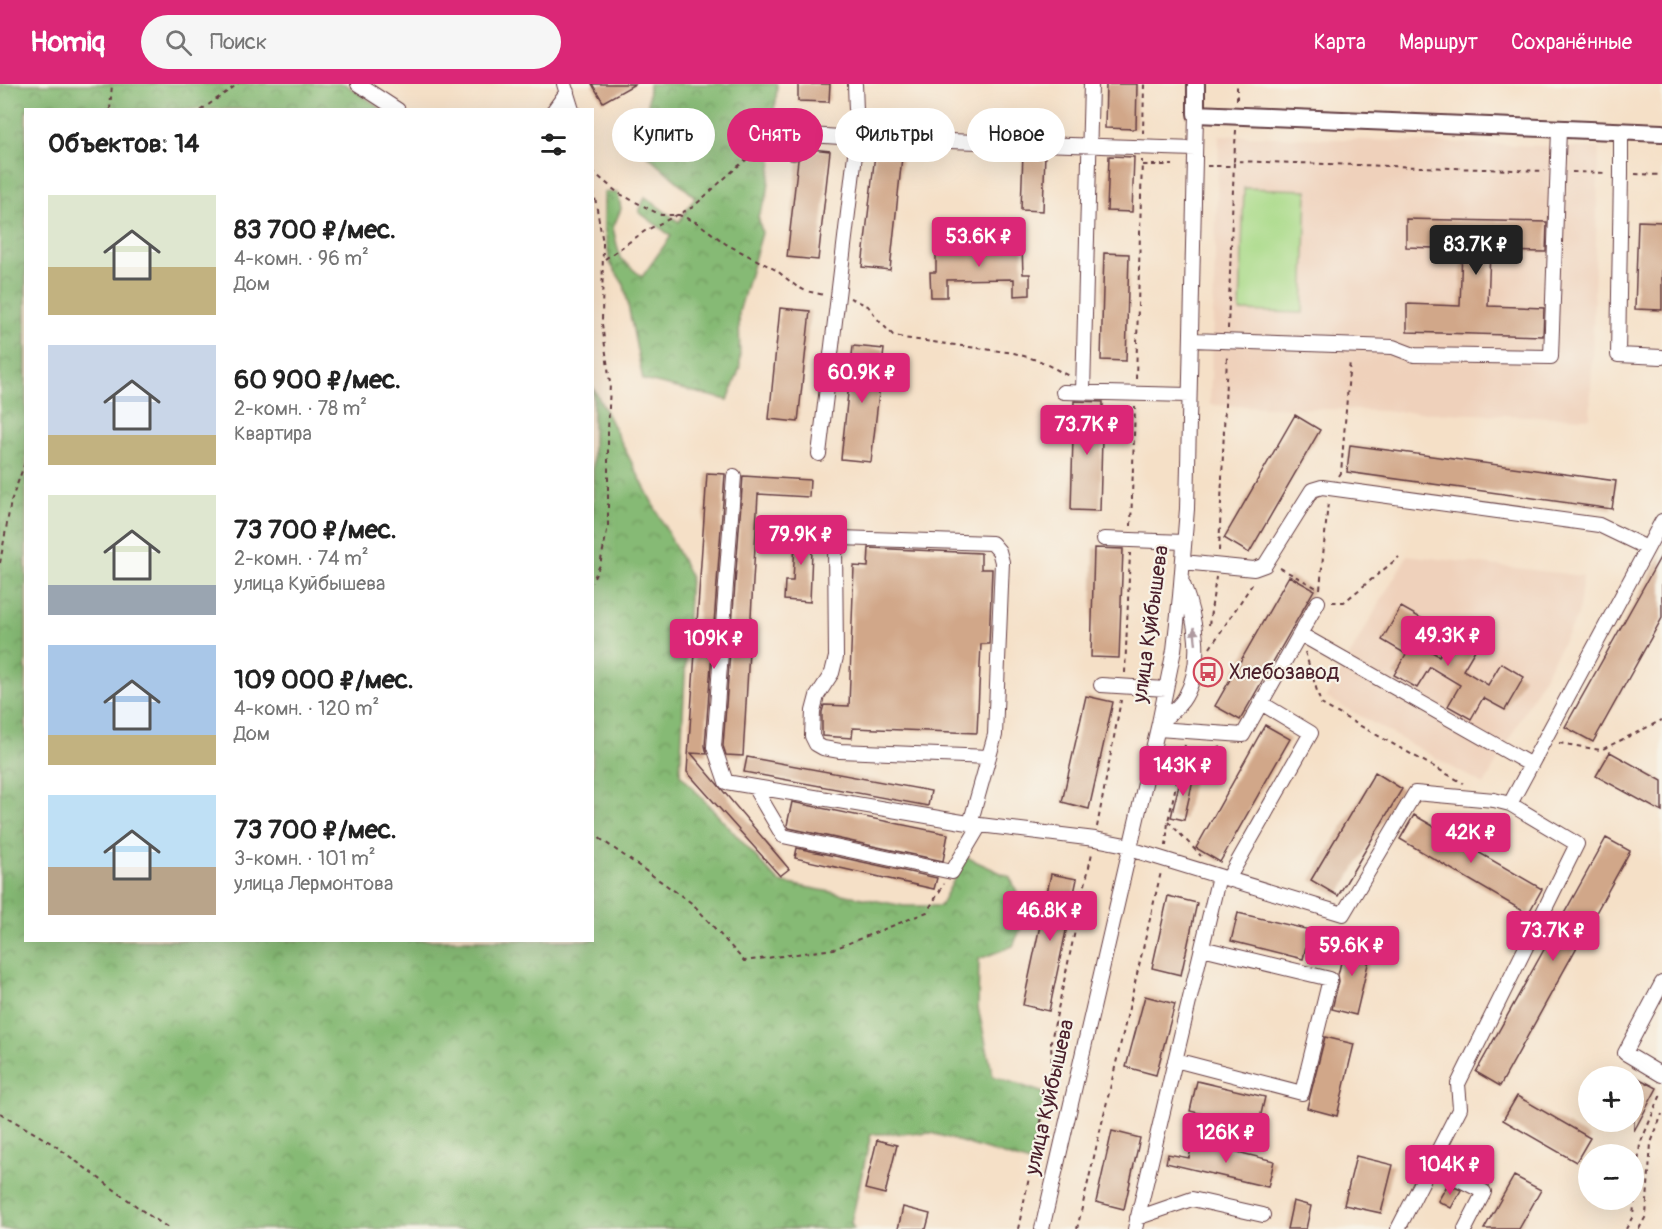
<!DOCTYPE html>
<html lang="ru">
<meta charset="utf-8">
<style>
body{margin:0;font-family:Pangolin,sans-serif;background:#f6f6f6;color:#222;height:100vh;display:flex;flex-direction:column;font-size:22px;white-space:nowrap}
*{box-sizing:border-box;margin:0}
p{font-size:20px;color:#767676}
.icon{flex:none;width:33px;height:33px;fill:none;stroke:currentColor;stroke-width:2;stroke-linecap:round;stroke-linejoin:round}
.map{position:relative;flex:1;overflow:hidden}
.details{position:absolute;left:24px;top:24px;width:570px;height:834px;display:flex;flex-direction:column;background:#fff;border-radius:0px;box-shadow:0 6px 24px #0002}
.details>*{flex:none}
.hud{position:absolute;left:612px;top:24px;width:570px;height:54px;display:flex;gap:12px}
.controls{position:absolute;left:1578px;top:982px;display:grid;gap:12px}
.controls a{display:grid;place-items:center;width:66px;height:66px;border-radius:50%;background:#fff;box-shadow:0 6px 24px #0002;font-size:30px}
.price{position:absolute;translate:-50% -51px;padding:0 14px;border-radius:6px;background:#db2777;color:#fff;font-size:20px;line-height:39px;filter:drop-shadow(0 2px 3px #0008)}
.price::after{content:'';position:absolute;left:50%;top:36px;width:18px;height:14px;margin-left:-9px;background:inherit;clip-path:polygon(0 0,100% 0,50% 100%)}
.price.selected{background:#222;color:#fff}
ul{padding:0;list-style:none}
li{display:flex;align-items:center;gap:18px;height:150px;padding:0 24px}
li span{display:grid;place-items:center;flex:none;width:168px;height:120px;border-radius:0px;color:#555}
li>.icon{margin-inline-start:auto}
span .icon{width:72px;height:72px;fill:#fffc;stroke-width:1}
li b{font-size:26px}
h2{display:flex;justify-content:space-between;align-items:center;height:72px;padding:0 24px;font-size:26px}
.tag{padding:0 21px;border-radius:27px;background:#fff;box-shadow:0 6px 24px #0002;font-size:21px;line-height:54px}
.tag.selected{background:#db2777;color:#fff}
header{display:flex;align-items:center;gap:36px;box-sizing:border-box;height:84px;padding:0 30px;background:#db2777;color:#fff}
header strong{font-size:28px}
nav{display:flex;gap:33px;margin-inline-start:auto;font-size:21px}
.search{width:420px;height:54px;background:#f6f6f6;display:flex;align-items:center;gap:15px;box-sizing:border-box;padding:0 21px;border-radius:33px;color:#767676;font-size:22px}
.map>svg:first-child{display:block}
</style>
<header>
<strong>Homiq</strong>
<div class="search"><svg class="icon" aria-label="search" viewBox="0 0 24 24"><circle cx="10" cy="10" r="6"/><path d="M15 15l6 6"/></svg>Поиск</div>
<nav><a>Карта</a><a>Маршрут</a><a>Сохранённые</a></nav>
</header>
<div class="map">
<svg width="1662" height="1145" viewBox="0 0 1662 1145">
<defs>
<pattern id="forest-crowns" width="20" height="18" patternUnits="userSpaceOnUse" patternTransform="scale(1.5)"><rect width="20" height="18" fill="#86ba74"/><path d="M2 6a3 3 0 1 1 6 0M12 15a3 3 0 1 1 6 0" fill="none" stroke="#70975f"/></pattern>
</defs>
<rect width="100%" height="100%" fill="#f7f3e8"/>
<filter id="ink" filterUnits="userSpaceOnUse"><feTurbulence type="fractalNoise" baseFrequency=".0167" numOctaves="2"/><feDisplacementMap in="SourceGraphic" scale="12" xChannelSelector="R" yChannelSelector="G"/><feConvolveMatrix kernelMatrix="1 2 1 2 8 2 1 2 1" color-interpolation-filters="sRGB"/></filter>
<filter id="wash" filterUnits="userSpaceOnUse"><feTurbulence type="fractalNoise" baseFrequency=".008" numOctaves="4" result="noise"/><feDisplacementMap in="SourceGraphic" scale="24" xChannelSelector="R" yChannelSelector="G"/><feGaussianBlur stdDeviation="1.35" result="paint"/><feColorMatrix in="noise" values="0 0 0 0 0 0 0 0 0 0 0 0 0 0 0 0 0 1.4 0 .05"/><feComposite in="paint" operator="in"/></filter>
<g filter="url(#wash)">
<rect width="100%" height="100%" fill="#f5e0c7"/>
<path fill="#efd1bb" d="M1219,51L1599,64L1590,334L1210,321Z
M1407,471L1583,492L1578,531L1484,701L1326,613Z"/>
<path fill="#a9da88" stroke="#7a7c5a" stroke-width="1.5" d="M1244,104L1307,106L1303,229L1240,227Z"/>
<path fill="url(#forest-crowns)" stroke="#686c50" stroke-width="1.5" d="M0,0H345L382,25L26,26V856H592L593,303L690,492L680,690L779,798L904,822H940L966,773L1010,793L1027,830L1013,862L979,875L978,924L993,992L1047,1010L1030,1079L932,1049L871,1050L851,1139L854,1145H0Z
M649,0H777L776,18L770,38L775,56L767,112L758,132L762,149L739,228L740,283L728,316L643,296L624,201L610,179L604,142V108L618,109L621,125L613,144L620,174L642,193L671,152L639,128L645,113L679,138L695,113L646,70Z"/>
<g id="blocks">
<path fill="#d1a789" d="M592,0H635L603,18Z
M798,0H830L829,18L798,17Z
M1106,0H1137L1136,45L1105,44Z
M802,64L830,67L818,176L787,173L798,76L801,73Z
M1023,68L1045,69L1043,127L1021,126Z
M875,70L902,73L890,186L862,183Z
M1109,72L1134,73L1132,128L1107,127Z
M1406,135L1547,138L1546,168L1490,167L1488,222L1544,224L1543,252L1407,248V220L1460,222L1462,165L1406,163Z
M1638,137L1662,138V226L1635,225Z
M1022,163L1023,190H1030V211L1014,212V195L947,196V213H931L930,188H936V165Z
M1104,169L1129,170L1126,277L1101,276Z
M780,224L810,227L798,338L769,335Z
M853,262L884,265L871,378L841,375Z
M1074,317L1103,318L1100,427L1071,426Z
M1295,331L1320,346L1249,469L1224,454Z
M1350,361L1616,397L1612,425L1347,388Z
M707,389L725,390L705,662L707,670L691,669L789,785L780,792L687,688Z
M743,392L810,396L809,413L758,410L743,672L726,671L723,662Z
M796,439L813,440L810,518L784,516L785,497H793Z
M869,464L981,469V485H992L989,560H981L977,649L853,644L852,654L822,652V628L824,621L849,622L854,482L868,483Z
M1094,464L1123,465L1119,574L1091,573Z
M1662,470V534L1593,658L1565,643Z
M1289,492L1314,506L1240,636L1215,622Z
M1401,523L1426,537L1414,558L1439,572L1451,552L1475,566L1463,586L1488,601L1501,579L1524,593L1505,626L1483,614L1471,635L1448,622L1460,601L1430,583L1417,604L1394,591L1406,570L1382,556Z
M1086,612L1113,618L1089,725L1062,718Z
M1265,641L1290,655L1220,778L1196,764Z
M1610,668L1662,697V728L1596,692Z
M747,673L931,707L928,722L744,688Z
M1375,688L1402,705L1338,812L1311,796Z
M1182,689L1194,692L1184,736L1171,733Z
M792,718L948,750L943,777L789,744L787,741Z
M1414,731L1542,805L1528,830L1400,755Z
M1606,754L1630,767L1500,1002L1476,988Z
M797,764L937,794L934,805L795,774Z
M1051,790L1077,795L1049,927L1023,921Z
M1168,812L1197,819L1181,891L1152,884Z
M1238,829L1310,846L1303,875L1231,857Z
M1346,857L1372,863L1356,931L1332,925L1339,897L1338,891Z
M1145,912L1175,920L1156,991L1126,983Z
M1325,953L1354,960L1337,1032L1307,1024Z
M1634,992L1657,1004L1634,1047Z
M1197,997L1265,1013L1258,1043L1190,1027Z
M1517,1012L1590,1054L1576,1078L1503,1036Z
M1112,1047L1140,1054L1124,1125L1096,1118Z
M877,1056L897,1061L885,1110L865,1105Z
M1193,1057L1274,1077L1268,1103L1166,1079L1168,1070L1189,1074Z
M1356,1072L1393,1081L1381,1129L1344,1121Z
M1514,1092L1541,1106L1519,1145H1484Z
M1448,1100L1461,1106L1451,1124L1438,1117Z
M1293,1117L1311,1122L1306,1145H1287Z
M903,1123L930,1130L926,1145H898Z"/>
</g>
</g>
<g filter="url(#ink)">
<use href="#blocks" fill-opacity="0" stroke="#643c42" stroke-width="1.5"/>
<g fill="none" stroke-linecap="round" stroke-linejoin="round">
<g stroke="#643c42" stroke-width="16">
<path id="minor" d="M358,0L398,26
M564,0L572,26
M554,26L567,8
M1621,47V89L1618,271L1662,273
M793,69V50L857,54L1195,65
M1191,256L1393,263L1414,271L1551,273L1559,45
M1063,308L1189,311
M1083,308L1091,0
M819,370L857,54L855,0
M734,392L714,663L726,698L980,741L1095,755L1131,762
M1104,455L1184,458
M1183,478L1254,485L1265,481L1312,406L1322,403L1599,441L1647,464
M1300,550L1531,681
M1101,601L1166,605
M1159,639C1168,631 1179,624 1185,613C1204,579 1196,534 1183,500
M1158,645L1243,651L1318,518
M754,703L783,752L952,788L980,741
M1510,720L1662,437
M970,740L995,651L1002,478L999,467L992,459L840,454L835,460L836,573L832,589L817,612L813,627L812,652L816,660L823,664L840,667L989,673
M1130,765L1343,830L1415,709L1494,716L1510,720L1577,760L1458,1000L1460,1024L1398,1145
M1228,795L1311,649L1261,619
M1662,899L1625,969L1662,991
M1175,976L1302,1009L1330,895L1202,864
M1431,1081L1484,1108L1465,1145
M1137,1134L1192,1115L1263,1131
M1042,1145L1159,639L1174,566L1180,512L1187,425L1196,30
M1135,1145L1219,792"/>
</g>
<g stroke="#643c42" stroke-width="20">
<path id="major" d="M1196,0V30L1662,49"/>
</g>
<path stroke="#643c42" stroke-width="2" stroke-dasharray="4.5 4.5" stroke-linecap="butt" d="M1237,16V0
M110,26L112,0
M201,26L238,0
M1236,46L1234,77L1545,87
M1143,50L1144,0
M1143,81H1173
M1207,82H1234
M592,87L618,109L661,131H679L698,139L726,160L776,186L796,202L806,207L824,211
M1572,88L1608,89
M1635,90L1662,91
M592,97L603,159L602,240L610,299L608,347V442L600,481L592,498
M605,175L645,147L693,123L737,83L758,67L780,56
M850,214L868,222L880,238L893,251L903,254L1014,269L1040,277L1069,292
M1228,245L1234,77
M1136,295L1142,76
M1339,392L1341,389L1350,276
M1131,442L1135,322
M1219,467L1227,272
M0,479L11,417L26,376
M1280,484L1317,504
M1320,505L1328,418
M1332,518H1344L1399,473
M1209,541L1216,493
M1210,564L1253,499
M1305,568L1321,620L1463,699
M1125,589L1130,469
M1559,659L1601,666L1662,636
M1179,687L1221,663
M1168,737L1201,772
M1097,743L1121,616
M592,749L693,820L744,877L834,865L927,828L944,800
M1166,762L1168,737L1185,661
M0,1029L53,1060L147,1130L170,1145
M1018,1145L1052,987L1051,957L1092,769
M1077,1145L1161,788
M1626,1145L1633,1132L1640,1060L1662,1008
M1639,1145L1646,1132L1651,1059L1662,1030"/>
<use href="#minor" stroke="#fff" stroke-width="14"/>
<use href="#major" stroke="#fff" stroke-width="16"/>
</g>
<defs><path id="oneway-solid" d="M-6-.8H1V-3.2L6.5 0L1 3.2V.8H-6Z" transform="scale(1.5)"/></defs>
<use fill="#ae9aa0" href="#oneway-solid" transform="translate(1195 552) rotate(-96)"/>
</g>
<defs>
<g id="bus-ring" transform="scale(1.5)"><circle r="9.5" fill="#f7f3e8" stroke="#d1495b" stroke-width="1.5"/><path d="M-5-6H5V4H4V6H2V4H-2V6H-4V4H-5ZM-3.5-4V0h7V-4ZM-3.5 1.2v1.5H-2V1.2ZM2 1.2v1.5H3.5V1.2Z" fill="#d1495b"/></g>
</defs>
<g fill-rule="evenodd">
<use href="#bus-ring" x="1208" y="588"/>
</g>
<g text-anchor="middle" stroke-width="4.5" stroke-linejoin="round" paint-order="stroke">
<g font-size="21" fill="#4a1f2b" stroke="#f7f3e8">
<text transform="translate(1150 540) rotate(-82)" y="7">улица Куйбышева</text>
<text transform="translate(1049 1013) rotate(-77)" y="7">улица Куйбышева</text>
</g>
<g font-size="21" fill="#4a1f2b" stroke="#f7f3e8" text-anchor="start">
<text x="1229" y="595">Хлебозавод</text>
</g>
</g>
</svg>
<div class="controls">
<a>+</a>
<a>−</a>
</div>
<b class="price" style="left:979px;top:184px">53.6K ₽</b>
<b class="price selected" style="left:1476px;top:192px">83.7K ₽</b>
<b class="price" style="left:862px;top:320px">60.9K ₽</b>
<b class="price" style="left:1087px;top:372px">73.7K ₽</b>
<b class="price" style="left:801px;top:482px">79.9K ₽</b>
<b class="price" style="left:1448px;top:583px">49.3K ₽</b>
<b class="price" style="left:714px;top:586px">109K ₽</b>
<b class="price" style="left:1183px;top:713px">143K ₽</b>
<b class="price" style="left:1471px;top:780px">42K ₽</b>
<b class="price" style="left:1050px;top:858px">46.8K ₽</b>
<b class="price" style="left:1553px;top:878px">73.7K ₽</b>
<b class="price" style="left:1352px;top:893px">59.6K ₽</b>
<b class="price" style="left:1226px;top:1080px">126K ₽</b>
<b class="price" style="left:1450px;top:1112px">104K ₽</b>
<div class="hud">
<a class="tag">Купить</a>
<a class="tag selected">Снять</a>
<a class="tag">Фильтры</a>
<a class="tag">Новое</a>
</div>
<section class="details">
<h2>Объектов: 14<svg class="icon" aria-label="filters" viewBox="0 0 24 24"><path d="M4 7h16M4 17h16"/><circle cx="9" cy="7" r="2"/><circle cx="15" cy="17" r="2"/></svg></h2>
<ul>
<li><span style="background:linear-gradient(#dfe7d0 60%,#c2b280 0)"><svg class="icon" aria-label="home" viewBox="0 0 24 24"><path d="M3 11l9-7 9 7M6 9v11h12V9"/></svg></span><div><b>83 700 ₽/мес.</b><p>4-комн. · 96 m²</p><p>Дом</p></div></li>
<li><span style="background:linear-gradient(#c9d6e8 75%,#c2b280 0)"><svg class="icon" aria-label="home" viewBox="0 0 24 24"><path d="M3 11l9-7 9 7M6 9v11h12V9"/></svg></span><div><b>60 900 ₽/мес.</b><p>2-комн. · 78 m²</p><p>Квартира</p></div></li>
<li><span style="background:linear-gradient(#dfe7d0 75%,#9aa5b1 0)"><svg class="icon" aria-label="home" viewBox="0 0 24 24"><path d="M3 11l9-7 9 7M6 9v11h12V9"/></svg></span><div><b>73 700 ₽/мес.</b><p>2-комн. · 74 m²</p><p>улица Куйбышева</p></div></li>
<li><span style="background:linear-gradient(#a9c7e8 75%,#c2b280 0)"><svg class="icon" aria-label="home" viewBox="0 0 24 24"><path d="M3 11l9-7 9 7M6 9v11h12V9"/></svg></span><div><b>109 000 ₽/мес.</b><p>4-комн. · 120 m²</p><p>Дом</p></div></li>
<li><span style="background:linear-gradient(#bfe0f5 60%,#b9a48a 0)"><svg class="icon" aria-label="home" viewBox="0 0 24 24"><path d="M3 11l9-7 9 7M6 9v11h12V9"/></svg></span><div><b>73 700 ₽/мес.</b><p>3-комн. · 101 m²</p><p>улица Лермонтова</p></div></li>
</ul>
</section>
</div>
